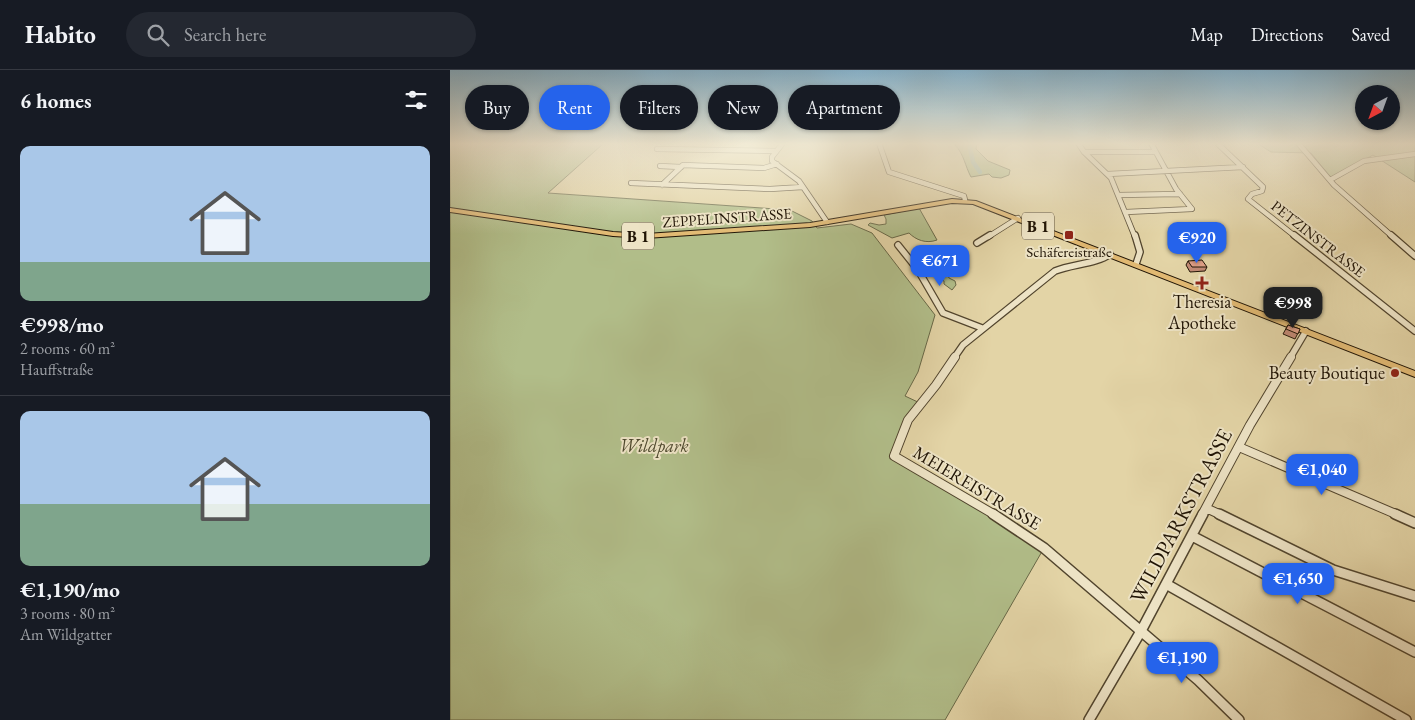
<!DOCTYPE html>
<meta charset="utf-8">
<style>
body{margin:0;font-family:"EB Garamond",serif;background:#242831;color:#f1f3f6;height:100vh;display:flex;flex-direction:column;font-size:19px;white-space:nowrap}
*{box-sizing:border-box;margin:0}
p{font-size:16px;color:#9ea1a6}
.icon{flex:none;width:28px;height:28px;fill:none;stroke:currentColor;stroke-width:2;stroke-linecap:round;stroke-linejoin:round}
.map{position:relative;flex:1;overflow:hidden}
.drawer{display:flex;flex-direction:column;background:#171b24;width:450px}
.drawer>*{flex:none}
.guide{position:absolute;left:15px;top:15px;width:475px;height:45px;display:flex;gap:10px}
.needle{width:32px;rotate:221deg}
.tools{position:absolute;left:905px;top:15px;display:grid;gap:10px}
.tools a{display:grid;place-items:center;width:45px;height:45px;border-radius:50%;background:#171b24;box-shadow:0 1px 4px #0004;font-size:25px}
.price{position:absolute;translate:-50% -42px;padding:0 11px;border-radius:10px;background:#2563eb;color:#fff;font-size:16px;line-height:32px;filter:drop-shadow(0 1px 2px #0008)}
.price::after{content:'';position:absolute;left:50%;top:30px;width:15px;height:11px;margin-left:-8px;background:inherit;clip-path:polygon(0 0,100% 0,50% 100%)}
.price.selected{background:#222;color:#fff}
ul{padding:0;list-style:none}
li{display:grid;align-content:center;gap:10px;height:265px;padding:0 20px}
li+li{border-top:1px solid #363941}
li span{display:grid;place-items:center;height:155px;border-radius:10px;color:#555}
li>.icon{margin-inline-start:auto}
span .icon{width:90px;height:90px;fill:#fffc;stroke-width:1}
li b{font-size:21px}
h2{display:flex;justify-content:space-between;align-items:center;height:60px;padding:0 20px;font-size:21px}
.pill{padding:0 18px;border-radius:22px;background:#171b24;box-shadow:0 1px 4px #0004;font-size:18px;line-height:45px}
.pill.selected{background:#2563eb;color:#fff}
header{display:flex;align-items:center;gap:30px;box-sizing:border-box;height:70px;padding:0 25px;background:#171b24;border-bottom:1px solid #363941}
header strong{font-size:24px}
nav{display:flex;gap:28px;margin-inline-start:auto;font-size:18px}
.search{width:350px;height:45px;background:#242831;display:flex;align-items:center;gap:12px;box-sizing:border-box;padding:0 18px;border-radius:28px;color:#9ea1a6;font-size:19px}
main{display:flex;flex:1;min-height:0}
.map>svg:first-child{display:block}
</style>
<header>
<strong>Habito</strong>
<div class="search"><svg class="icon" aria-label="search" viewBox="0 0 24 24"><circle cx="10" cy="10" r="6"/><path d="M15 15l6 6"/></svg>Search here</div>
<nav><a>Map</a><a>Directions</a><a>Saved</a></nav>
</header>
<main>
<section class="drawer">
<h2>6 homes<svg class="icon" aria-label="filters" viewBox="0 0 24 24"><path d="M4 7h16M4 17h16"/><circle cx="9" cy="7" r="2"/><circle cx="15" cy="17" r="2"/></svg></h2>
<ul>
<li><span style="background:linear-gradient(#a9c7e8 75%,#7fa58c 0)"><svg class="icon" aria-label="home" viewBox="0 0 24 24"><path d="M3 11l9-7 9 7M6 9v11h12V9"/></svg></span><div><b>€998/mo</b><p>2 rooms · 60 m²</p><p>Hauffstraße</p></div></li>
<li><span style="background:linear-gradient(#a9c7e8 60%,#7fa58c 0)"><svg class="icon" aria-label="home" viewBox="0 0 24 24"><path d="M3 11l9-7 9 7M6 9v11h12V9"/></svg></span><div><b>€1,190/mo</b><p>3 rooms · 80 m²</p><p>Am Wildgatter</p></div></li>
</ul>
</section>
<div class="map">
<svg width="965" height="650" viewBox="0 0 965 650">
<rect width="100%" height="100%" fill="#e3d4a6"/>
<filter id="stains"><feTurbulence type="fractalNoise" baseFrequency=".004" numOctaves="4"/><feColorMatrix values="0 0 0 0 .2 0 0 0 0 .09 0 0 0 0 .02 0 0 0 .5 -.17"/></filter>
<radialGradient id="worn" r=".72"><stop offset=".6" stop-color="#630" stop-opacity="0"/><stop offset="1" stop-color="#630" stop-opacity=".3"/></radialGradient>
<path fill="#b1bd89" stroke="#686847" d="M0,73H154L98,123L340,140L362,151L367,158L401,154L422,163L485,245L468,302L455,326L472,334L458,350L444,386L594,478L495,650H0Z
M506,73H527L526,79L538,91L560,100L559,105L551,108L542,107L539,104L521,107C515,96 514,84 505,75Z
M807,73H965V112L923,85L881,108L861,83L821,82Z
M469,138L487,170C476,174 466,170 459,163L442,168L418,155L420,153L429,155L436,154V149L434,145Z
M487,176H488L487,182H490L485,189L495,198L499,208L505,211L506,215L502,220L494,214V211L488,208V203L477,202L484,196L479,188L483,185L477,184L483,182L476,184L475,182Z"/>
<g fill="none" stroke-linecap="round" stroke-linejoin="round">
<path stroke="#96b7ad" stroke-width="4.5" d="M519,73L523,92L530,102"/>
<g stroke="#51442d" stroke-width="6">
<path id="minor-far3" d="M333,73L322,87V91L349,111L377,152
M429,73L439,102L514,126L515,130
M628,73L634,82L661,108L685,167
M767,73L813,117L812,121L802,124L798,129L846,167
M848,73L884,115L943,167
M207,79L326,81
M634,82H705
M210,96L231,97
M658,104L793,97
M880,110L914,91L965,84
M181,113L320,119L353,117
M212,115L233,95L314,98L327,94
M668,125L730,124
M676,142L742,139L726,119L701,73
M538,167L568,148"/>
</g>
<g stroke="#51442d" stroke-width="8">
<path id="minor-far2" d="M685,165L690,182L686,194
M844,165L965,261
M941,165L965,186
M527,173L540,165
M448,175L468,200L493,243L532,258
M504,288L513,275L605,201C622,194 647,194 660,184
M840,288L856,261"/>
</g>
<g stroke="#51442d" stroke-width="10">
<path id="minor-far1" d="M505,287L486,315L458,350L444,386L545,445
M789,377L948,445
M756,438L771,445
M752,445L800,355L841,287"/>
</g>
<g stroke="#51442d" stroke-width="12">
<path id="minor" d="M543,444L594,478L748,610L789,650
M769,444L883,500L965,526
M945,444L965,453
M742,466L965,582
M716,514L956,650
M639,650L691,561L753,444"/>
</g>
<g stroke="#201405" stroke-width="2">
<path id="major" d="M502,129L526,131L965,301V307L523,134L502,133L360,157L196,168L163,166L0,142V138L163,162L196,164L360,153Z"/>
</g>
<use href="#minor-far3" stroke="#ede3c5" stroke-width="4.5"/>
<use href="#minor-far2" stroke="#ede3c5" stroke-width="5.5"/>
<use href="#minor-far1" stroke="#ede3c5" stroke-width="8"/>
<use href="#minor" stroke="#ede3c5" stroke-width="9"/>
<use href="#major" fill="#e2ba73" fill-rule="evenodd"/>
</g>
<path fill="#c28a76" stroke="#201405" d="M738,191L757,197L755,201L740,202L736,195Z
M838,255L850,259L845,269L833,264Z"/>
<path fill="#e2a189" stroke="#201405" d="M752,190L757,197H742L738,191Z
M838,255L850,259L848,264L836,259Z"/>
<linearGradient id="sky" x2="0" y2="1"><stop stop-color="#87b5d0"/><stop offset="0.45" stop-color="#f2ecd7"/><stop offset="1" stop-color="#f2ecd7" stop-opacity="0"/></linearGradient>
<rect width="965" height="164" fill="url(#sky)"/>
<g fill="#8f2418" stroke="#ede3c5" stroke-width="2">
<rect x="614" y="160" width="10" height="10" rx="2.5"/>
<path d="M749.5 205.5h5v5h5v5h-5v5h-5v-5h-5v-5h5z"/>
<circle cx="945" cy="303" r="5"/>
</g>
<g text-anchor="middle" stroke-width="4" stroke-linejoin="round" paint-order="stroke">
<g font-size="15" fill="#201405" stroke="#ede3c5">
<text transform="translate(277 148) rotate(-4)" y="5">ZEPPELINSTRASSE</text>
<text transform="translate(868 169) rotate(38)" y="5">PETZINSTRASSE</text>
</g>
<g font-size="15" fill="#201405" stroke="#ede3c5">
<text x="619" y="187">Schäfereistraße</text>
</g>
<g fill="#ede3c5" stroke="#5e523f" stroke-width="1">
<rect x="572" y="142.5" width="32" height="27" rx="4"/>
<rect x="172" y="152.5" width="32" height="27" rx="4"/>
</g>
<g font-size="16" font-weight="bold" fill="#201405">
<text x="588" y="162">B 1</text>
<text x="188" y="172">B 1</text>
</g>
<g font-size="18" fill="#201405" stroke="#ede3c5">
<text x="752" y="238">Theresia<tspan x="752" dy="21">Apotheke</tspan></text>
<text x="935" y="309" text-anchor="end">Beauty Boutique</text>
</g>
<g font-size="18" font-style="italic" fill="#4c472d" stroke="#ede3c5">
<text x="204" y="382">Wildpark</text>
</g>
<g font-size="18" fill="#201405" stroke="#ede3c5">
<text transform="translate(527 418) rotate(31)" y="6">MEIEREISTRASSE</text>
</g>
<g font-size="21" fill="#201405" stroke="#ede3c5">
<text transform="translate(731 446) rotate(-62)" y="7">WILDPARKSTRASSE</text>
</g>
</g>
<rect width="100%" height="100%" filter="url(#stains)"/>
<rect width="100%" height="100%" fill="url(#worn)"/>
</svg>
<div class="tools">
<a><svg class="needle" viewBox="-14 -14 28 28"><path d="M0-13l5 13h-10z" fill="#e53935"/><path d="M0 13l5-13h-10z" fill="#9ea1a6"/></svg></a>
</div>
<b class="price" style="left:747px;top:194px">€920</b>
<b class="price" style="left:490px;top:217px">€671</b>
<b class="price selected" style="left:843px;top:259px">€998</b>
<b class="price" style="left:872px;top:426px">€1,040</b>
<b class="price" style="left:848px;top:535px">€1,650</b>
<b class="price" style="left:732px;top:614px">€1,190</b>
<div class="guide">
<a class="pill">Buy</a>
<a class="pill selected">Rent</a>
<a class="pill">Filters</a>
<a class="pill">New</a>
<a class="pill">Apartment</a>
</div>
</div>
</main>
